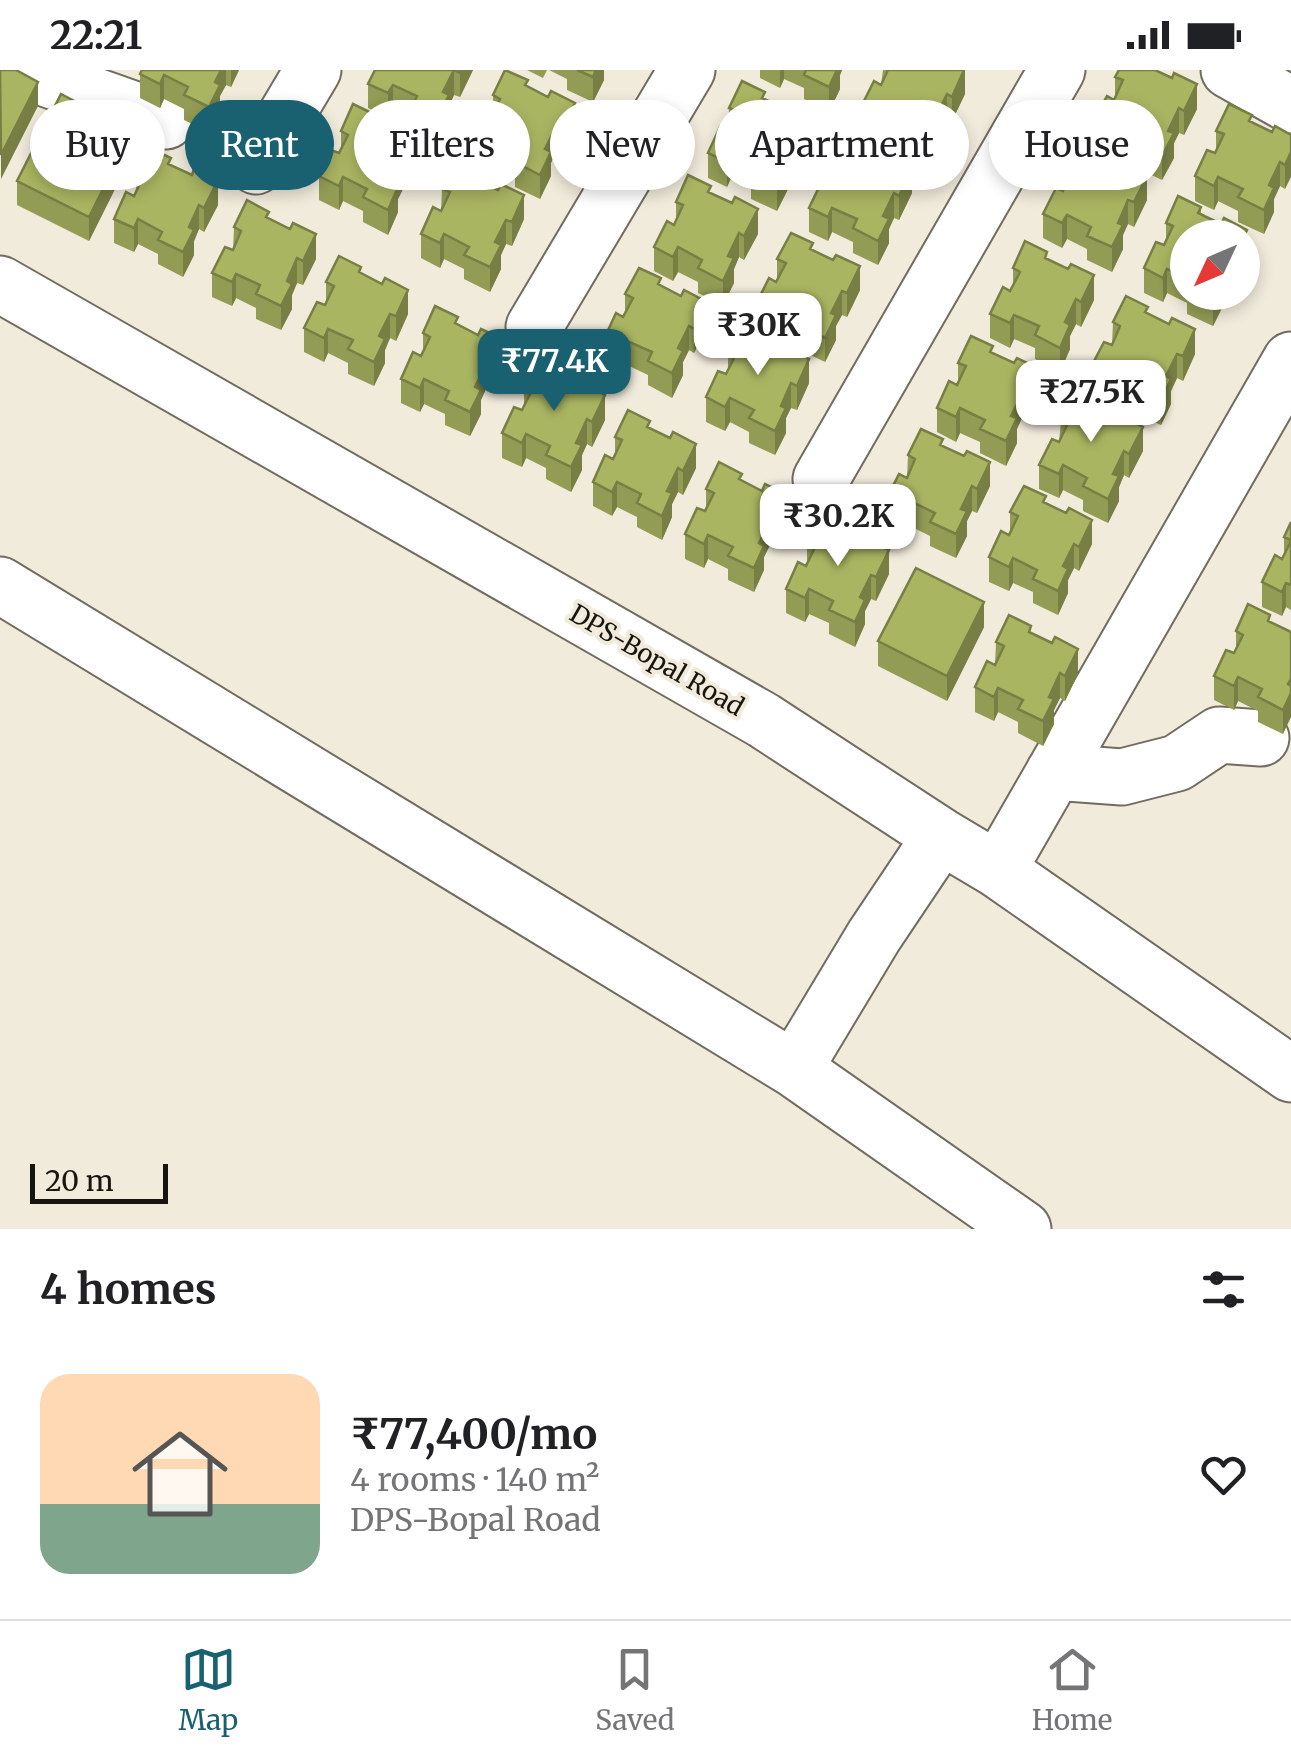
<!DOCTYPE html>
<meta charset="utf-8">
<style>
body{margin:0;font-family:Merriweather,serif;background:#f6f6f6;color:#202124;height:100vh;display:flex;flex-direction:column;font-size:38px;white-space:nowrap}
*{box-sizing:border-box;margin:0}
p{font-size:32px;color:#757577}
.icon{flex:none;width:55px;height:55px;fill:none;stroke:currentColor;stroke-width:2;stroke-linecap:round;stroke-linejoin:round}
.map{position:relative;height:1159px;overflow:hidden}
.drawer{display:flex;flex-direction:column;background:#fff;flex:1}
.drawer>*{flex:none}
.hud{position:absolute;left:30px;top:30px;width:1232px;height:90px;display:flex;gap:20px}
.needle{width:65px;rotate:226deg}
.fabs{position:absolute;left:1170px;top:150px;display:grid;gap:20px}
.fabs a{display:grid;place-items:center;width:90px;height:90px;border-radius:50%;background:#fff;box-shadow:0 5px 15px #0003;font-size:50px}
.scale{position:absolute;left:30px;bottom:25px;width:138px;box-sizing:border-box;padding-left:10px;border:5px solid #171510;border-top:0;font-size:28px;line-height:35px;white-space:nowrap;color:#171510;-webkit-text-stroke:8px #f1ebdc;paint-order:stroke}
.price{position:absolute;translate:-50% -85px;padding:0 22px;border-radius:20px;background:#fff;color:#222;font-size:32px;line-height:65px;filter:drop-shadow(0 2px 5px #0008)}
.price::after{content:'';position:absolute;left:50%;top:60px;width:30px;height:22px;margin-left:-15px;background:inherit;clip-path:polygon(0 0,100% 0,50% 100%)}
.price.current{background:#196070;color:#fff}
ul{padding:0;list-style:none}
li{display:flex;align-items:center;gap:30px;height:250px;padding:0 40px}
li+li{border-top:2px solid #e0e0e0}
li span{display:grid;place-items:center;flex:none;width:280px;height:200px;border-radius:30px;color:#555}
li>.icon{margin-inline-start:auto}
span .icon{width:120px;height:120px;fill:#fffc;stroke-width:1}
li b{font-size:42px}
h2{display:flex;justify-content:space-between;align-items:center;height:120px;padding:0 40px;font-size:42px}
.tag{padding:0 35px;border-radius:45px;background:#fff;box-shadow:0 5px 15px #0003;font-size:35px;line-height:90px}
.tag.current{background:#196070;color:#fff}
.status{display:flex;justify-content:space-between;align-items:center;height:70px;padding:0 50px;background:#fff;direction:ltr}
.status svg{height:28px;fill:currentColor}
.menu{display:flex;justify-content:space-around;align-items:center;height:140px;border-top:2px solid #e0e0e0;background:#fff;font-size:28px;color:#757577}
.menu a{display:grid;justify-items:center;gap:5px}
.menu .current{color:#196070}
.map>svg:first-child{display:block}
</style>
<div class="status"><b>22:21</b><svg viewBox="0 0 49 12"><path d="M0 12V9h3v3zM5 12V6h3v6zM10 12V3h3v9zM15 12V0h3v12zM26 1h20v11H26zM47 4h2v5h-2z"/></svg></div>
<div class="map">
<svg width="1291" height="1159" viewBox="0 0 1291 1159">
<rect width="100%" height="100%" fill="#f1ebdc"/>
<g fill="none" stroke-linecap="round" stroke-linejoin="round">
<g stroke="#716c5f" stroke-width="59">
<path id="minor" d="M22,0L166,51
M1229,0L1291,35
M256,96L313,0
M0,214L763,650L941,766L998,800L1291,1004
M534,257L687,0
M821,409L1057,0
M0,515L794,999
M1054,702L1122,707L1177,693L1219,665L1261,668
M941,766L874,866L794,999L1023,1159
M998,800L1291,290"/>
</g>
<use href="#minor" stroke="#fff" stroke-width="55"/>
</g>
<path fill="#929c54" d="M142,0H239L231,17L226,15L220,26V39L209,62L184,50V39L164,29L160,38L140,28V4Z
M375,0H473L460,27L454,25L449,36V49L438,72L413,59V49L393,39L388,48L368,38V14Z
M527,0H547L543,8Z
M549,0H604V10L593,32L567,20V9Z
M760,0H842L840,5V19L829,42L804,29V18L784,9L780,18L760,8Z
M883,0H965V24L952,51L947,48L941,60V73L930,95L905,83V72L885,63L881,72L861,62V37L881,15Z
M1115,7L1197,39L1184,65L1179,63L1174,73V88L1162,110L1137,98V87L1117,78L1113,86L1093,77V52L1114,30L1115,26Z
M528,16L575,57L562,84L556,81L551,93V106L540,129L515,117V106L495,96L491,105L471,95V71L493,45V25Z
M765,29L811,69L798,96L793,93L788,104V119L777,141L751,129V118L731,108L727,117L708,108V83L728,61L729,38Z
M376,52L422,93L409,120L404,117L398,129V142L388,165L363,152V141L343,131L339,140L319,130V106L339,83L341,80V61Z
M1252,52L1272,62L1291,65L1285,119L1280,116L1274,129V142L1264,164L1238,152V141L1218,131L1214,140L1195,131V106L1216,80V61Z
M866,83L912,123L899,150L894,148L889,159V173L878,195L853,183V172L832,162L828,171L809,162V138L831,110V92Z
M132,85L89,171L17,135V111Z
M1100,90L1147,130L1134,157L1128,154L1123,165V179L1112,202L1087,190V179L1067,169L1062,178L1043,168V144L1063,121L1065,99Z
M171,95L218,135L204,162L199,159L194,171V185L183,207L158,194V184L138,174L134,182L114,173V149L136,123V104Z
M478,109L524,149L512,176L506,174L501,185V199L490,222L464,209V199L444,189L440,198L421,188V164L441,141L442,119Z
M711,123L758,164L744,190L739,187L734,199V213L723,235L698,223V212L678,202L673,211L654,201V177L674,155L676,151V132Z
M1178,126L1201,137V144L1221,154L1224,148L1247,160V184L1242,194V168H1188V222H1224V234L1213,256L1187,244V233L1167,223L1163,232L1144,223V198L1156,172L1164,175L1166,171V153Z
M269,149L316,189L303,215L297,213L292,225V239L281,260L256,249V238L236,228L232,236L212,227V203L233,180L234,157Z
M813,180L860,220L847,247L842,245L836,256V270L825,292L800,280V269L780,260L776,268L756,259V234L777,209V189Z
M1047,189L1094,230L1081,257L1076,254L1070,266V279L1060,302L1035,289V278L1014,269L1010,278L990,268V244L1013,217V198Z
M361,203L408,244L396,271L390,268L385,280V293L374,316L348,304V293L328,283L324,292L304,282V258L326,233V212Z
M661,216L707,256L694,283L689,280L683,292V305L672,328L648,315V305L627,295L623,304L604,294V269L625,244V224Z
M1148,244L1195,284L1183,311L1177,308L1171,321V334L1161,355L1136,344V333L1116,323L1111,332L1091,322V297L1112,275L1113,252Z
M458,254L505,295L492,321L486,319L481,330V344L470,366L445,355V344L424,334L420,342L401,333V309L423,281V263Z
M763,273L809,313L797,340L791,338L786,348V363L775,385L749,373V362L730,352L725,361L706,352V327L728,300V282Z
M993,284L1040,324L1028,350L1022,348L1017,359V373L1006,396L980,383V372L960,363L956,372L937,362V338L958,311V293Z
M559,309L605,350L592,377L587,374L582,385V400L571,422L546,409V398L526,388L522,397L502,388V363L524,337V318Z
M1096,341L1143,381L1129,408L1124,405L1119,417V431L1108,453L1083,441V430L1063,420L1059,428L1039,419V395L1059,372L1061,350Z
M650,358L696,398L683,425L678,422L672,434V447L662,470L637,457V447L617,437L612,446L593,436V412L615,385V367Z
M943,377L990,416L977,443L972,441L967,451V466L956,488L930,476V466L910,456L906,464L886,455V430L907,408L908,385Z
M742,411L789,451L776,477L770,475L764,487V500L754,522L728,510V499L708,489L704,498L685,489V464L706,438V419Z
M1046,433L1092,474L1079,501L1074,498L1068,510V523L1058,545L1033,533V522L1013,513L1009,521L989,512V487L1010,462V442Z
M1291,452V540L1286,537L1282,546L1262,537V512L1284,485V467Z
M842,465L889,504L876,531L871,529L865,541V554L855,577L829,564V553L809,544L805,552L786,543V519L807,492V474Z
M1270,552L1291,562L1283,664L1258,652V641L1238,631L1234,640L1214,630V606L1236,580V561Z
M984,557L947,631L878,596V571Z
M1031,564L1078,604L1065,631L1060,628L1054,640V654L1043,676L1018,663V652L998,642L994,651L975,642V617L995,595L996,572Z"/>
<path fill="#777f45" d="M221,0H226V15L220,26V39L209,62V37L215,12Z
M231,0H239L231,17Z
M454,0V25L449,36V49L438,72V47L443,22Z
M461,0H473L460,27V3Z
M596,0H604V10L593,32V7Z
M780,0H784V9L780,18Z
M834,0H842L840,5V19L829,42V17Z
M965,0V24L952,51V27Z
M164,5V29L160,38V14Z
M38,12V36L1,109V85Z
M1197,14V39L1184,65V41Z
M393,15V39L388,48V23Z
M947,24V48L941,60V73L930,95V71L936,46Z
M575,33V57L562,84V60Z
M885,38V63L881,72V47Z
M1179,38V63L1174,73V88L1162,110V86L1168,61Z
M811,44V69L798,96V71Z
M1117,53V78L1113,86V62Z
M556,57V81L551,93V106L540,129V105L545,79Z
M132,61V85L89,171V147Z
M422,68V93L409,120V95Z
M793,69V93L788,104V119L777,141V117L782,92Z
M495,72V96L491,105V81Z
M1291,82V107L1285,119V95Z
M731,84V108L727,117V92Z
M404,92V117L398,129V142L388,165V140L393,115Z
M1280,92V116L1274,129V142L1264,164V140L1269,115Z
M912,99V123L899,150V126Z
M1147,106V130L1134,157V132Z
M343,107V131L339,140V116Z
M1218,107V131L1214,140V116Z
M218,110V135L204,162V138Z
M894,123V148L889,159V173L878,195V171L883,146Z
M524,125V149L512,176V152Z
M1128,130V154L1123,165V179L1112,202V177L1118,153Z
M199,135V159L194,171V185L183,207V182L189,157Z
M832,138V162L828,171V147Z
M758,139V164L744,190V166Z
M1067,145V169L1062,178V153Z
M138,149V174L134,182V158Z
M506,150V174L501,185V199L490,222V197L495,172Z
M1247,160V184L1242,194V170Z
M739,163V187L734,199V213L723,235V211L728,186Z
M316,164V189L303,215V191Z
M444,164V189L440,198V173Z
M678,177V202L673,211V187Z
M297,188V213L292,225V239L281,260V236L287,211Z
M860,196V220L847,247V223Z
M1167,199V223L1163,232V208Z
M236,204V228L232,236V212Z
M1094,205V230L1081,257V232Z
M408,220V244L396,271V246Z
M842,221V245L836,256V270L825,292V268L831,243Z
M1217,222H1224V234L1213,256V232Z
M1076,229V254L1070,266V279L1060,302V278L1065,252Z
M707,232V256L694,283V259Z
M780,235V260L776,268V244Z
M390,244V268L385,280V293L374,316V292L379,266Z
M1014,245V269L1010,278V253Z
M689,256V280L683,292V305L672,328V303L678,278Z
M328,259V283L324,292V268Z
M1195,259V284L1183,311V286Z
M505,270V295L492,321V297Z
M627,271V295L623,304V280Z
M1177,284V308L1171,321V334L1161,355V331L1166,306Z
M809,289V313L797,340V316Z
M486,294V319L481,330V344L470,366V342L475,317Z
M1116,298V323L1111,332V307Z
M1040,299V324L1028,350V326Z
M424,309V334L420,342V318Z
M791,313V338L786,348V363L775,385V361L781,336Z
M1022,324V348L1017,359V373L1006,396V371L1011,346Z
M605,325V350L592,377V352Z
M730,328V352L725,361V337Z
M960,338V363L956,372V347Z
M587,349V374L582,385V400L571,422V397L576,373Z
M1143,357V381L1129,408V384Z
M526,364V388L522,397V373Z
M696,374V398L683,425V401Z
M1124,381V405L1119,417V431L1108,453V429L1113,404Z
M990,392V416L977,443V419Z
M1063,395V420L1059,428V404Z
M678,398V422L672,434V447L662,470V446L667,421Z
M617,412V437L612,446V422Z
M972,416V441L967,451V466L956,488V464L961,439Z
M789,426V451L776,477V453Z
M910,431V456L906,464V440Z
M770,450V475L764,487V500L754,522V498L759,473Z
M1092,450V474L1079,501V477Z
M708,465V489L704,498V474Z
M1074,474V498L1068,510V523L1058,545V521L1063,496Z
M889,480V504L876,531V507Z
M1013,488V513L1009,521V497Z
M871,505V529L865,541V554L855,577V552L860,527Z
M1286,513V537L1282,546V522Z
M809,519V544L805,552V528Z
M984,532V557L947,631V606Z
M1078,579V604L1065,631V606Z
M1060,603V628L1054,640V654L1043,676V651L1049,627Z
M1238,607V631L1234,640V616Z
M1291,609V647L1283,664V640L1288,614Z
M998,618V642L994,651V627Z"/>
<path fill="#aab562" stroke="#777f45" stroke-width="2.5" d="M0,0H16L38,12L1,85Z
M142,0H221L215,12L220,15L209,37L184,25L188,17L164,5L160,14L140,4Z
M375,0H461L460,3L454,0L443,22L449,25L438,47L413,35L417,26L393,15L388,23L368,14Z
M505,0L528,10L525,15L548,27L551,21L575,33L562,60L556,57L545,79L551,82L540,105L515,92L519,84L495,72L491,81L471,71L484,45L491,48L500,29L493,25Z
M577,0H596L593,7Z
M806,0H837L829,17L804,5Z
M888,0H964L952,27L947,24L936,46L941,49L930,71L905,59L909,50L885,38L881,47L861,37L874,11L881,15Z
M1119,0H1155L1172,8L1174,3L1197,14L1184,41L1179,38L1168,61L1174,63L1162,86L1137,74L1142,65L1117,53L1113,62L1093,52L1107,26L1114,30L1123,10L1115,7Z
M742,11L765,22L762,28L785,39L788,34L811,44L798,71L793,69L782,92L788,94L777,117L751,104L756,96L731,84L727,92L708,83L720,57L728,61L737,41L729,38Z
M61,24L132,61L89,147L17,111Z
M353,34L376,45L373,51L396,62L399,56L422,68L409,95L404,92L393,115L398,117L388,140L363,127L367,119L343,107L339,116L319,106L331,80L339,83L348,65L341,61Z
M1229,34L1252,45L1249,51L1272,62L1275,56L1291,65V82L1285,95L1280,92L1269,115L1274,118L1264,140L1238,127L1243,119L1218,107L1214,116L1195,106L1207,80L1215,83L1224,64L1216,61Z
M843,65L866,76L863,82L886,93L889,88L912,99L899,126L894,123L883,146L889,149L878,171L853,158L857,149L832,138L828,147L809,138L822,111L828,114L838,95L831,92Z
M1077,72L1100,83L1097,89L1121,100L1123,94L1147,106L1134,132L1128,130L1118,153L1123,155L1112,177L1087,166L1091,157L1067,145L1062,153L1043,144L1056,118L1063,121L1072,102L1065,99Z
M148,77L171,88L168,94L192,105L194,99L218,110L204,138L199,135L189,157L194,160L183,182L158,170L162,162L138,149L134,158L114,149L126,122L134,126L143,107L136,104Z
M455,92L478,103L475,108L498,120L501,114L524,125L512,152L506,150L495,172L501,175L490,197L464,185L469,177L444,164L440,173L421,164L433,137L441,141L450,122L442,119Z
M688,105L711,116L708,122L732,133L735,127L758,139L744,166L739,163L728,186L734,188L723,211L698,198L702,190L678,177L673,187L654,177L667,151L674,155L683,135L676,132Z
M1178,126L1201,137L1198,143L1221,154L1224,148L1247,160L1242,170V168H1188V209L1167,199L1163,208L1144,198L1156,172L1164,175L1173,156L1166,153Z
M247,130L269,142L266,147L290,159L293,153L316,164L303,191L297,188L287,211L292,214L281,236L256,224L260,215L236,204L232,212L212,203L225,177L233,180L241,161L234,157Z
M791,163L813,173L810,179L833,190L836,185L860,196L847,223L842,221L831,243L836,245L825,268L800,256L804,247L780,235L776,244L756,234L769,208L776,212L786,193L777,189Z
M1025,171L1047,182L1045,188L1068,199L1071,194L1094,205L1081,232L1076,229L1065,252L1070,255L1060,278L1035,265L1039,256L1014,245L1010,253L990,244L1003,217L1010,221L1020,202L1013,198Z
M339,186L361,197L359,202L382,214L385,208L408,220L396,246L390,244L379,266L385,269L374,292L348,279L353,270L328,259L324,268L304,258L317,232L325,235L334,216L326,212Z
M639,198L661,208L658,214L681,226L684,220L707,232L694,259L689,256L678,278L683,281L672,303L648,291L652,282L627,271L623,280L604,269L616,243L623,247L633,228L625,224Z
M1194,222H1217L1213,232Z
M1126,226L1148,237L1145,242L1169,254L1172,248L1195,259L1183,286L1177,284L1166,306L1171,309L1161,331L1136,319L1140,310L1116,298L1111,307L1091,297L1104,272L1112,275L1120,256L1113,252Z
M435,236L458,247L455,253L478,265L481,259L505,270L492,297L486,294L475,317L481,320L470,342L445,330L449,321L424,309L420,318L401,309L413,282L421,286L430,267L423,263Z
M740,255L763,266L760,272L783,283L786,277L809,289L797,316L791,313L781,336L786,338L775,361L749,348L754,340L730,328L725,337L706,327L718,301L726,304L735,286L728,282Z
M971,266L993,276L990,282L1014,293L1017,288L1040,299L1028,326L1022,324L1011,346L1017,348L1006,371L980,359L985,350L960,338L956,347L937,338L949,311L957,315L966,296L958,293Z
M537,291L559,302L556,308L579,319L582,313L605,325L592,352L587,349L576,373L582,375L571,397L546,385L550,376L526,364L522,373L502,363L514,337L522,340L531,322L524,318Z
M1074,322L1096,334L1093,340L1117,351L1120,345L1143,357L1129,384L1124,381L1113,404L1119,406L1108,429L1083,416L1087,408L1063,395L1059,404L1039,395L1052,369L1059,372L1068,353L1061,350Z
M628,340L650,351L647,357L670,368L673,362L696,374L683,401L678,398L667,421L672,423L662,446L637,433L641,424L617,412L612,422L593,412L605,385L613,389L622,370L615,367Z
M921,359L943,369L940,375L964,386L967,381L990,392L977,419L972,416L961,439L967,441L956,464L930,452L935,443L910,431L906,440L886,430L899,404L907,408L915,389L908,385Z
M719,392L742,404L739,409L762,421L765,414L789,426L776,453L770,450L759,473L764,476L754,498L728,486L733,477L708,465L704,474L685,464L697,438L705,441L714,423L706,419Z
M1024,416L1046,426L1043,432L1066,443L1069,438L1092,450L1079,477L1074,474L1063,496L1068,499L1058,521L1033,509L1037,500L1013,488L1009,497L989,487L1001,461L1009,465L1018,446L1010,442Z
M820,447L842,457L840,464L863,474L866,469L889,480L876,507L871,505L860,527L865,530L855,552L829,540L833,531L809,519L805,528L786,519L798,492L806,496L815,477L807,474Z
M1291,452V470L1284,467Z
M1291,471V515L1286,513L1282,522L1262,512L1275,485L1282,489Z
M916,498L984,532L947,606L878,571Z
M1248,534L1270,545L1268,551L1291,562V609L1288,614L1291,616V623L1283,640L1258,627L1262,619L1238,607L1234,616L1214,606L1226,580L1234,583L1243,565L1236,561Z
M1009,545L1031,556L1029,562L1052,573L1055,567L1078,579L1065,606L1060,603L1049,627L1054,629L1043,651L1018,639L1023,630L998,618L994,627L975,617L987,591L995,595L1004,576L996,572Z"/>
<g text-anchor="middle" stroke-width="8" stroke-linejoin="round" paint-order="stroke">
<g font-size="25" fill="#171510" stroke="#f1ebdc">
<text transform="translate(657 590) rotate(30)" y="9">DPS-Bopal Road</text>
</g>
</g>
</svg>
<div class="fabs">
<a><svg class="needle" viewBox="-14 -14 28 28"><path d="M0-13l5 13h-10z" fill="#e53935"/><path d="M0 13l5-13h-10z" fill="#757577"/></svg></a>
</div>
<div class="scale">20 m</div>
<b class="price" style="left:758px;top:308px">₹30K</b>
<b class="price current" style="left:554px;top:344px">₹77.4K</b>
<b class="price" style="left:1091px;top:375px">₹27.5K</b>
<b class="price" style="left:838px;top:499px">₹30.2K</b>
<div class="hud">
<a class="tag">Buy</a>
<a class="tag current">Rent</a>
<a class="tag">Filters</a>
<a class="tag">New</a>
<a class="tag">Apartment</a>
<a class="tag">House</a>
</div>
</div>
<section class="drawer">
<h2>4 homes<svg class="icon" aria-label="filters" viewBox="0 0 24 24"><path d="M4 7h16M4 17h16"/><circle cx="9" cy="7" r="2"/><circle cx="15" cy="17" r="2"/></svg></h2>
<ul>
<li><span style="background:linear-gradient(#ffd9b3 65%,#7fa58c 0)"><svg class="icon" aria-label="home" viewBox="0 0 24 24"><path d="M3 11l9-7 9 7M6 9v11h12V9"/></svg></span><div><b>₹77,400/mo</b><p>4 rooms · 140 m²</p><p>DPS-Bopal Road</p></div><svg class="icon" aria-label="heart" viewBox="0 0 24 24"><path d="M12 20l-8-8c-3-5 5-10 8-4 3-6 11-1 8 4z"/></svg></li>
</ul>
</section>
<nav class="menu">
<a class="current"><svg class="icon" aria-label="map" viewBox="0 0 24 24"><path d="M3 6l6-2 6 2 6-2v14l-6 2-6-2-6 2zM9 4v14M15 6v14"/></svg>Map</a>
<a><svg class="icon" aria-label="saved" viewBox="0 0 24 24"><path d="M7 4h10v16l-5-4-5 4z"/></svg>Saved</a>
<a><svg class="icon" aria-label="home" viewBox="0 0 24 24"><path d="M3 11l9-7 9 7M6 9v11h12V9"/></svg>Home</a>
</nav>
